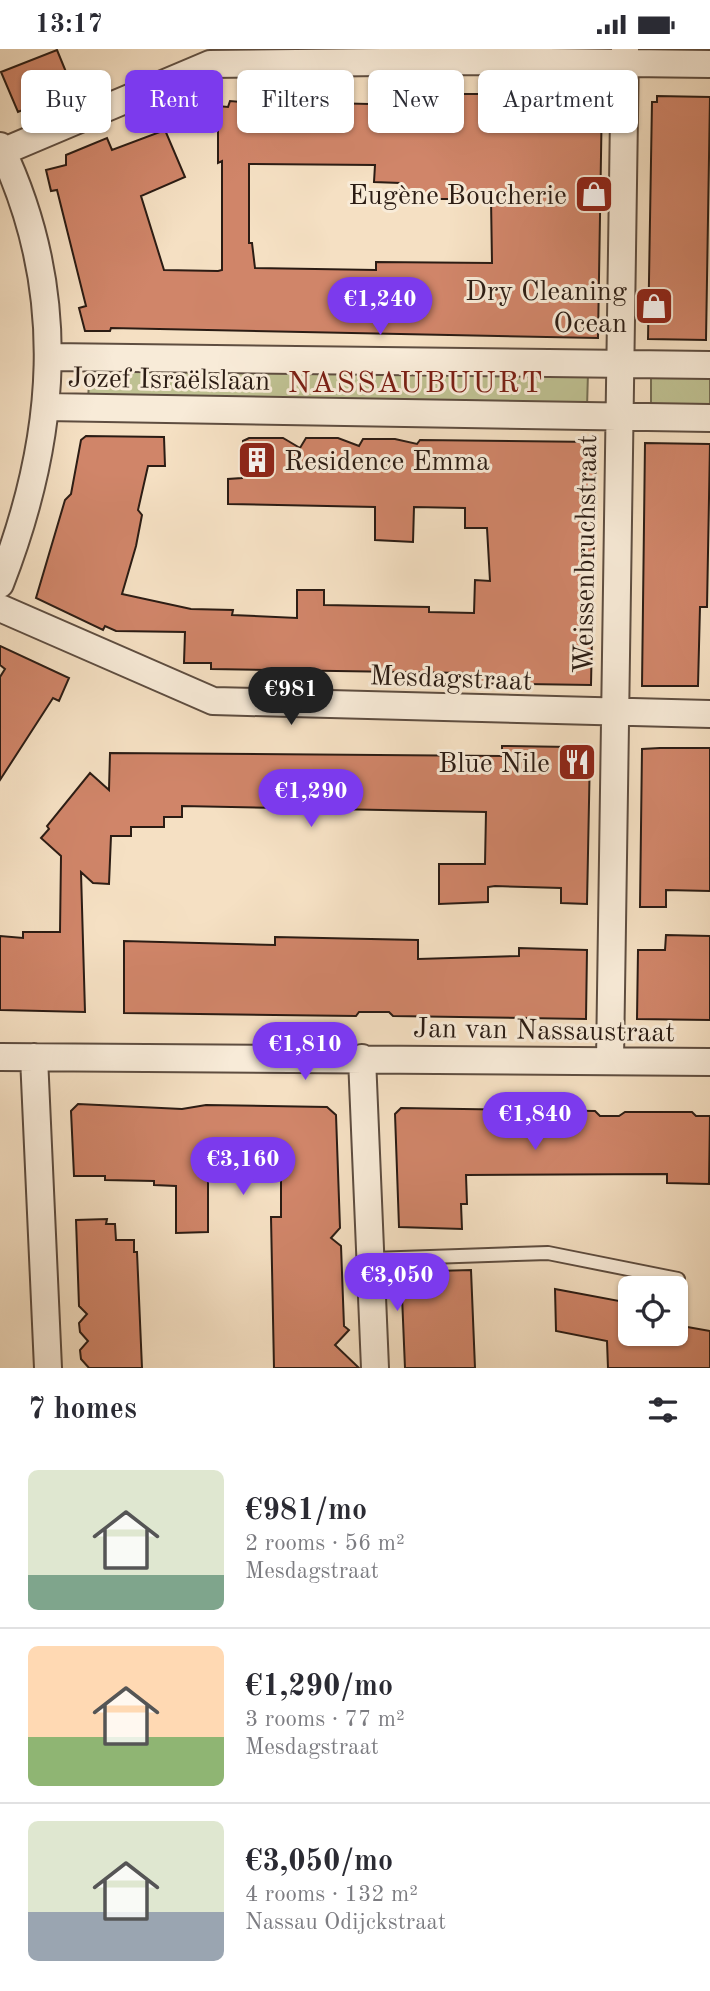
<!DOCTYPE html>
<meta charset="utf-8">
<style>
body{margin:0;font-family:"Old Standard TT",serif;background:#f7f7f7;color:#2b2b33;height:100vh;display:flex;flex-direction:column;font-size:26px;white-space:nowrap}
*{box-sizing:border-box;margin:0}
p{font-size:23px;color:#7c7c81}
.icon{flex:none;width:38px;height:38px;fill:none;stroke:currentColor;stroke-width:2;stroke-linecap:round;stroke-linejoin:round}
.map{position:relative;height:1319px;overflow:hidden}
.side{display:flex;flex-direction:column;background:#fff;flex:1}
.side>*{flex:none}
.guide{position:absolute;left:21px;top:21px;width:668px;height:63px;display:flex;gap:14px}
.tools{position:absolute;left:618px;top:1227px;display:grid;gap:14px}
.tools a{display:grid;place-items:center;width:70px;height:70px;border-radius:10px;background:#fff;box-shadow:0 2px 5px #0004;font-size:35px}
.price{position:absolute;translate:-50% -60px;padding:0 16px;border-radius:24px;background:#7c3aed;color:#fff;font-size:23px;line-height:46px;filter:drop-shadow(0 2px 4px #0008)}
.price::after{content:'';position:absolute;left:50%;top:42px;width:21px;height:16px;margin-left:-10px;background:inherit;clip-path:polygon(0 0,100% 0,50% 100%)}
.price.selected{background:#222;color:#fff}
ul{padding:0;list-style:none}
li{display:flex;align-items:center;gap:21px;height:175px;padding:0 28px}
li+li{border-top:2px solid #e1e1e2}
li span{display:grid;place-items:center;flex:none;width:196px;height:140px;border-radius:10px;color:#555}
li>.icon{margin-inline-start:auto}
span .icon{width:84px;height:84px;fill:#fffc;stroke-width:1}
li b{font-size:30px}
h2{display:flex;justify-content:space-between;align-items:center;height:84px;padding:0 28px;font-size:30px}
.chip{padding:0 24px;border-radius:10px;background:#fff;box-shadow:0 2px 5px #0004;font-size:24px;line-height:63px}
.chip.selected{background:#7c3aed;color:#fff}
.status{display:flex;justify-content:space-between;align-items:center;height:49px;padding:0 35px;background:#fff;direction:ltr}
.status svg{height:19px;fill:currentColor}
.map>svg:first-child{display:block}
</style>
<div class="status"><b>13:17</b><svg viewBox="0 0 49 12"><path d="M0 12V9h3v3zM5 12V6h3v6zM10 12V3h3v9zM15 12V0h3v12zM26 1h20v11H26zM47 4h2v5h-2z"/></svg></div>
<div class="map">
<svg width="710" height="1319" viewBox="0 0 710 1319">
<rect width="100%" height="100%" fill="#f5e0c3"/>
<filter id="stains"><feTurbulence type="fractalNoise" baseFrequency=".00286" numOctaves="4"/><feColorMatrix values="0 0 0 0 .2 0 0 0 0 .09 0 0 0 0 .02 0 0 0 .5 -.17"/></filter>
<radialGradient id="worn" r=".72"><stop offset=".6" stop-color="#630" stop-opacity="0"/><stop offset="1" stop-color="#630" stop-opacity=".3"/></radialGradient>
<path fill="#bfc192" stroke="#756e53" stroke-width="2" d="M90,316L588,323L587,359L88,351Z
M651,322L710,323V362L651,361Z"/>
<path fill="#d08569" stroke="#2b1c14" stroke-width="2" fill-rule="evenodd" d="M57,1L73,40L18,63L1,23Z
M453,45H491L543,52V46H602L598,289L111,279L110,282H85L79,259L86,257L57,141L51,142L46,121L66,116V106L107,89L112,101L165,81L185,128L141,147L164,221L218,222L222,221V112L218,114V57L228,58L230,52L289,57L287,53L452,57ZM249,115L375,116L374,133L400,134V150H491L492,214L376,213V221L255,219L252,194H249Z
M657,47L710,48L706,291L648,290L652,53H657Z
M86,387L164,388L165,417H148L138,461L142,466L136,497L122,545L191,560L233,561L232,566L297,569V541H324V556L429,558V563L474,564L475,531L490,532L487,479H465V459L414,458L413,493L375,491V458L228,455V430L242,429L243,392L249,389H283L300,399L306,389H338L359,397L363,390H395L417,395L420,391L596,393L591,636L467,634V624L211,620V614H184L185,583L116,582L105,577L103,581L36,549L65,451L71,445L81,391Z
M645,394L710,395L707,558H700L698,637H642Z
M0,597L69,629L59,652L53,649L0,731V628L5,620L0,616Z
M502,697L571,698L586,699L590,703L587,855L561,854V839L495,837L488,838V853L439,855V815H485L486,763L182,757V768H164V778H131V787H111L109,835L93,834L81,823L85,963L0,961V887L23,889V883H60L61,807L41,789L49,780L47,777L90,724L109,741L110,704L502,707Z
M660,699H710V842L666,841V858H640L642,700Z
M666,886L710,887V971L637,970L638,901H665Z
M275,888L418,891V910L519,907V899L587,901L586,970L393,967L389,963H359L356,967L124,964V892L275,896Z
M78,1055L182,1060L206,1056L327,1058L336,1066L340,1179L331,1189L341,1197L344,1277L349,1281L335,1296L359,1319H274L271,1168H281V1124H208V1183L176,1184V1137L154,1136V1132L105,1131V1127H74L71,1062Z
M401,1059L595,1062L600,1067H619L625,1063H692L696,1067H710L709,1135L667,1134V1125L466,1126L467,1155H461L462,1180L399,1178L395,1065Z
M107,1170L106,1175H115L116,1191H134V1203H137L142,1319H89L81,1310L80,1301L88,1292L80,1283L79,1274L87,1265L79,1257L76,1171Z
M471,1221L475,1319H405L401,1223Z
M555,1240L630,1254V1284H676V1276L710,1282V1319H608L607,1292L556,1282Z"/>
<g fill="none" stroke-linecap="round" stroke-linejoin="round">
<g stroke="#5e4d40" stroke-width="16">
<path id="service" d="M372,1210L548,1204L678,1230"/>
</g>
<g stroke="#5e4d40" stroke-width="30">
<path id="minor" d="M0,97C70,243 57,389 0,535
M2,103L210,15L468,12L710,15
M50,308L710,316
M46,358L710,369
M0,559L213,652L710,665
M0,1008L710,1013
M34,1008L48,1319
M362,1009L375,1319
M610,1011L625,0"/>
</g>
<use href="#service" stroke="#f8ebd8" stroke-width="12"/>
<use href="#minor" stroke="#f8ebd8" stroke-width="26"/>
</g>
<defs>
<g id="shop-square" transform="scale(2.0125)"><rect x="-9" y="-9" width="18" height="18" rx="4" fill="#8f2418" stroke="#f8ebd8"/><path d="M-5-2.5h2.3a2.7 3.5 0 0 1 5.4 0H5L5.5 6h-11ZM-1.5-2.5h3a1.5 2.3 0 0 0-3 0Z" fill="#fff"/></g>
<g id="building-square" transform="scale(2.0125)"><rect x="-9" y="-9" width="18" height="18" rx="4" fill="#8f2418" stroke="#f8ebd8"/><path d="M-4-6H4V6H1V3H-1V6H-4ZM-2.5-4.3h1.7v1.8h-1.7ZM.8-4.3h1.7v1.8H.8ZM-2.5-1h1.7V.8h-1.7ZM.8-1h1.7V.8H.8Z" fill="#fff"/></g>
<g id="restaurant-square" transform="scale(2.0125)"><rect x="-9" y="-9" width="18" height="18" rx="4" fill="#8f2418" stroke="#f8ebd8"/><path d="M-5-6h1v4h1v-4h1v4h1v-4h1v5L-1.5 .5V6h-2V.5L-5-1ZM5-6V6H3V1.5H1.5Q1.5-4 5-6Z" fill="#fff"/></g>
</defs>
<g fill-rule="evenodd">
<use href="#shop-square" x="594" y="145"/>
<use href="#shop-square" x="654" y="257"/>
<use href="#building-square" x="257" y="411"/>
<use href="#restaurant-square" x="577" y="713"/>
</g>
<g text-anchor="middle" stroke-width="6" stroke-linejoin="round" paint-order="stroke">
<g font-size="28" fill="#2b1c14" stroke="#f8ebd8" text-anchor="end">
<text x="567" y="155">Eugène Boucherie</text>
<text x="627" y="251">Dry Cleaning<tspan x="627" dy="32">Ocean</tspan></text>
<text x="284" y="421" text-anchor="start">Residence Emma</text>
<text x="550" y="723">Blue Nile</text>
</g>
<g font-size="28" fill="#2b1c14" stroke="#f8ebd8">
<text transform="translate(169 329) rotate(1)" y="10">Jozef Israëlslaan</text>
<text transform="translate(584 505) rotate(-89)" y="10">Weissenbruchstraat</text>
<text transform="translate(451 628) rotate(2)" y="10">Mesdagstraat</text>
<text transform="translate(544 980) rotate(1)" y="10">Jan van Nassaustraat</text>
</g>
<g font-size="30" letter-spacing="2" fill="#7a1f14" stroke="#f8ebd8">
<text x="416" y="343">NASSAUBUURT</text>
</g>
</g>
<rect width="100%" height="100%" filter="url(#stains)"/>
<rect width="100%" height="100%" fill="url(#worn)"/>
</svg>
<div class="tools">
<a><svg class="icon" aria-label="locate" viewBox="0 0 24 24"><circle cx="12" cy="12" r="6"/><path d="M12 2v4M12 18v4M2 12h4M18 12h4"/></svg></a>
</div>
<b class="price" style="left:380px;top:288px">€1,240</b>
<b class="price selected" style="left:291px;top:678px">€981</b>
<b class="price" style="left:311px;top:780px">€1,290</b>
<b class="price" style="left:305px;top:1033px">€1,810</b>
<b class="price" style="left:535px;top:1103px">€1,840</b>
<b class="price" style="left:243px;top:1148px">€3,160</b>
<b class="price" style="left:397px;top:1264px">€3,050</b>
<div class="guide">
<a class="chip">Buy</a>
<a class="chip selected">Rent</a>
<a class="chip">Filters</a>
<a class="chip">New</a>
<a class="chip">Apartment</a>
</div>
</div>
<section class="side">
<h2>7 homes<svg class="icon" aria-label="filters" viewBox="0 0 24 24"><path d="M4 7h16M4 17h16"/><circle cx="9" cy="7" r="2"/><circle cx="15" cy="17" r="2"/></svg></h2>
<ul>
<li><span style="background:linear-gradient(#dfe7d0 75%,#7fa58c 0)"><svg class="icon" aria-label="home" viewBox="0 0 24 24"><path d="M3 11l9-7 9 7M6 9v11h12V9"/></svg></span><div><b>€981/mo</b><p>2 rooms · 56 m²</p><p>Mesdagstraat</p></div></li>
<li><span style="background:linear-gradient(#ffd9b3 65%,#8fb573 0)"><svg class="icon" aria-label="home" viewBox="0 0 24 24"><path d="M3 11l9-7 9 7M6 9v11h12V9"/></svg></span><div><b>€1,290/mo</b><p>3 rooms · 77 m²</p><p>Mesdagstraat</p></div></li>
<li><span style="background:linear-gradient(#dfe7d0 65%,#9aa5b1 0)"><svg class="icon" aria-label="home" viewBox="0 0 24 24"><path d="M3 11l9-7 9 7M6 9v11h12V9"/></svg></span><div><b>€3,050/mo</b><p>4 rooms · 132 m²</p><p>Nassau Odijckstraat</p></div></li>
</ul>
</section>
